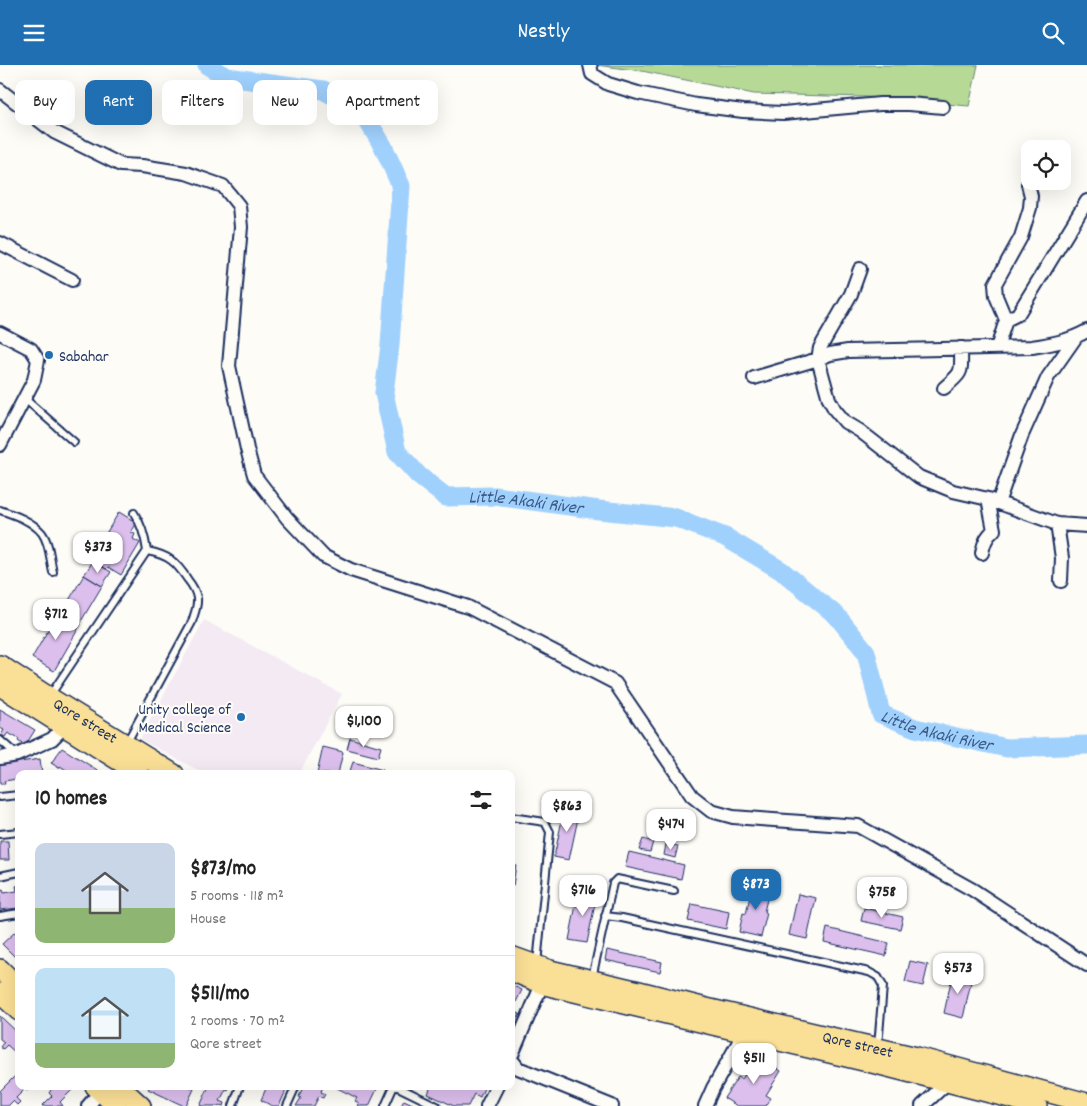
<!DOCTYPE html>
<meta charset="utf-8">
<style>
body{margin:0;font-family:Dekko,sans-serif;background:#f6f6f6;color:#222;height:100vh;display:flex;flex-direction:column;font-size:19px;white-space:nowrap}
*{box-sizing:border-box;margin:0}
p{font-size:16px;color:#767676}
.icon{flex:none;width:28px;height:28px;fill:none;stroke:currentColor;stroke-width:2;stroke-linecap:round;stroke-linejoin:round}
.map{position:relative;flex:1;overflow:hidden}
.details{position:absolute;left:15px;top:705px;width:500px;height:320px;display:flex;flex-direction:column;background:#fff;border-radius:10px;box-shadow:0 5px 20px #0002}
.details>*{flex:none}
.hud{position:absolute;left:15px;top:15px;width:500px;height:45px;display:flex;gap:10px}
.controls{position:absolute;left:1021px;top:75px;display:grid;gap:10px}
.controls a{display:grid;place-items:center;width:50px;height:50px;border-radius:10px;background:#fff;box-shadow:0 5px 20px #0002;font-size:25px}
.price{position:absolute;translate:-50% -42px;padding:0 11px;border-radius:10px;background:#fff;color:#222;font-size:16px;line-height:32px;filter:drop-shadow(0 1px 2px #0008)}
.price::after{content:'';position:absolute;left:50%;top:30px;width:15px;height:11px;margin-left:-8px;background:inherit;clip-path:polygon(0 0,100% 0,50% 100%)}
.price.current{background:#1f6fb2;color:#fff}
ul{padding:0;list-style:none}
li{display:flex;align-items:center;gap:15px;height:125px;padding:0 20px}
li+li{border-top:1px solid #e0e0e0}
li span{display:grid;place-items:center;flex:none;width:140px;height:100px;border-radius:10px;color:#555}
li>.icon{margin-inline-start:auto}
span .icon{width:60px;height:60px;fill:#fffc;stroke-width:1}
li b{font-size:21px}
h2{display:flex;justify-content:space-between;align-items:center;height:60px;padding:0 20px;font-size:21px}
.chip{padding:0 18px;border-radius:10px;background:#fff;box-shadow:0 5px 20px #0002;font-size:18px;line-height:45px}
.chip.current{background:#1f6fb2;color:#fff}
header{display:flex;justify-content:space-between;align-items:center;height:65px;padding:0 20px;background:#1f6fb2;color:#fff;font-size:22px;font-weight:600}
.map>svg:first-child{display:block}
</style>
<header><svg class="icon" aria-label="menu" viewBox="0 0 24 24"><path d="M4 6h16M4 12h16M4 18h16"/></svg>Nestly<svg class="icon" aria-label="search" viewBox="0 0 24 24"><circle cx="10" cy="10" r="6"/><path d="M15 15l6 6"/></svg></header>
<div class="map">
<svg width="1087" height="1041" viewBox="0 0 1087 1041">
<rect width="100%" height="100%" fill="#fdfcf7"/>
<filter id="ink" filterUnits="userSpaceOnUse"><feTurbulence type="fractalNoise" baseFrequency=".02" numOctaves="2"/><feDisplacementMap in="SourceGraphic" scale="10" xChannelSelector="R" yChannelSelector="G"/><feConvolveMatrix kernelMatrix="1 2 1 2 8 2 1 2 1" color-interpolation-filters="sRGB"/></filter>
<g filter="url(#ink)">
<path fill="#f3eaf4" d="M204,555L342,629L299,709H205L140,674Z"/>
<path fill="#b6da95" stroke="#68847a" d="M596,0H978L969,41L866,32L754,29L642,6Z"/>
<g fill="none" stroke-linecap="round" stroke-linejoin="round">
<path stroke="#a0d1fd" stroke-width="19" id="s1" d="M207,0L227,12L323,25L361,45L383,81L401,121L390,280L384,328L397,387L419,411L446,432L495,431L599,445L676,453L725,472L782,506L837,551L866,587L881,649L915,663L1007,683L1087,680"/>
</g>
<path fill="#dcbfed" stroke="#1b2f5e" d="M119,447L137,458L131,467L135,469L133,474L140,478L121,510L108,502L106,504L90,495Z
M93,496L111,507L102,521L84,510Z
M84,510L102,521L80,558L62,547Z
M59,546L81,559L54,606L32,593Z
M0,644L35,665L25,681L18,676L19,674L8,668L5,672L1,670L4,665L0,663Z
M350,673L381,682L378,692L347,684Z
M323,682L343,687L338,709H317Z
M62,683L102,708L71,709V708L60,701L59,703L51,698Z
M40,694L42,709H19V720L17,714L4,716L5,719H0V700Z
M353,697L383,705L382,709H349Z
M565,741L580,744L569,795L554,792Z
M643,774L653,777L650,787L639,785Z
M0,776H8L9,795H0Z
M666,779L678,781L675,793L664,790Z
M629,787L684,800L681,814L625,802Z
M511,799L516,800L513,821H511Z
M753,818L770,821L764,847L767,848L761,872L739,867L743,848L746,849Z
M19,820V843L0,845V826L3,825L4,828L17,826L16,821Z
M579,825L597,829L587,878L569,875Z
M798,829L816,833L807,874L789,870Z
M692,839L729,847L726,864L688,856Z
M864,843L903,852L900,864L861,856Z
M827,863L889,878L886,891L824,877Z
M15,867L19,870V896L2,879Z
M607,885L662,897L660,907L605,895Z
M910,896L928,900L923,921L905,917Z
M953,907L972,912L963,953L944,948Z
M511,920L522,925L512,945L520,949L511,968Z
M0,951L19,969V995L15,991L17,989L7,980L3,984L0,982L4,977L0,974Z
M757,991L781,1006L766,1030L771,1033L766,1041H737L724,1033L738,1012L742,1014Z
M19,1007V1021H31L27,1026L25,1024L16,1033L20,1037L17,1040L13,1036L8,1041H0V1026Z
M47,1021H74L75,1022L60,1037L63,1041H42L52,1031L49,1028L51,1025Z
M150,1021H187L194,1024L186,1041H184L148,1024Z
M209,1021H230L228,1025L226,1024L220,1036L225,1038L224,1041L219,1040L218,1041H200Z
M267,1021H288L279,1041H272L261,1035Z
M306,1021H323L321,1027L325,1029L323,1033L319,1031L314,1041H296L301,1033L299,1032L302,1024H304Z
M333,1021H376L378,1022L369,1041H358L359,1038L355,1036L357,1033Z
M431,1021H454L458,1023L459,1021H485L480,1032L474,1029L468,1041H454L428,1029Z
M404,1035L417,1041H401Z"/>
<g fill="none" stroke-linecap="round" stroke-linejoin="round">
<g stroke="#1b2f5e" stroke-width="10">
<path id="lane" d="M24,333L74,377
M0,445C15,450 32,456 42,468C50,479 50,495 53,507
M51,629L147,486C145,472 142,460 134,448
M0,675L16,689
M127,677L192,557C194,549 198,542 197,533C196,527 192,520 188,515C176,497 169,490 147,486
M0,732L19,730
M511,752L545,757L550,767L537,899
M0,769L19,767
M0,811L19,807
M0,851L19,848
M605,851L622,853L869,907L878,912L883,921L878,982
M592,913L613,818L617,814L674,826
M396,1021L437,1041
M233,1041L240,1021
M287,1041L296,1021
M385,1041L394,1021"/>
</g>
<g stroke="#1b2f5e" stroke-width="16">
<path id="street" d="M590,0L592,9L608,19L638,28L696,40L743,46L783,48L880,39H909L943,42
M0,25L54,67L121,100L142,101L186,108L223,121L239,141L241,162L229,301L247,384L254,410L287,453L323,491L351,505L468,542L615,618L692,731L711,746L733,752L858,761L973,825L1087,900
M0,178L72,215
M860,204L851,229L820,283L818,294L829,334L835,345L845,357L860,366L919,412L953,426L988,434L1057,459L1087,461
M1006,255L1018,249L1087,136
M0,268L31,284L38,295L34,315L0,380
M997,283L1006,255L996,231L995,219L1021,172L1030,143L1031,131L1028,119
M754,313L818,294L830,289L848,286L1032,282C1052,279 1069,276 1087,266
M944,323C964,306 961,308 961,283
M998,438L1022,370L1048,312L1076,272
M1057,459L1062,493L1061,516
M982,488C984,478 986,472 994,465L988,434
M0,693L17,690L52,674L64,662
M511,992L540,924L545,920L547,913
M511,994L518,1003L612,1041
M88,1041L104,1022
M487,1041L497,1021
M705,1041L713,1023L744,968
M922,1041L948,1017L950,1013"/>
</g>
<g stroke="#1b2f5e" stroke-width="22">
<g id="primary">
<path id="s2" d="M0,600L49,632L174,709"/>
<path d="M0,621L140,709"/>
<path id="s3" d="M511,891L550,905L639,926L706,943L917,992L1087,1038"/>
<path d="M0,904L19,923"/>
<path d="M511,906L545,920L876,999L1010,1033L1037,1041"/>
<path d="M0,928L19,946"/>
<path d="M95,1021L116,1041"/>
<path d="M119,1021L141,1041"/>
</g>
</g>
<use href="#lane" stroke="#fdfcf7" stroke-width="6"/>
<use href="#street" stroke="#fdfcf7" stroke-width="12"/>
<use href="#primary" stroke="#fadf96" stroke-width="19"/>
</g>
</g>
<g fill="#1f6fb2" stroke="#fdfcf7" stroke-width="2">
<circle cx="49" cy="290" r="5"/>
<circle cx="241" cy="652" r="5"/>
</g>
<g text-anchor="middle" stroke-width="4" stroke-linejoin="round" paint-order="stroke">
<g font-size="16" fill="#1b2f5e" stroke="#fdfcf7" text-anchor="start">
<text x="59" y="296">Sabahar</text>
<text x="231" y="649" text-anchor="end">Unity college of<tspan x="231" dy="18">Medical Science</tspan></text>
</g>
<g font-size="16" fill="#1b2f5e" stroke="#fdfcf7">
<text dy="6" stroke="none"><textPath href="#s2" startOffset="102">Qore street</textPath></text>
<text dy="6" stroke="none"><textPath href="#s3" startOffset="358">Qore street</textPath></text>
</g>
<g font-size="18" font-style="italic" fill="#3c5886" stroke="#fdfcf7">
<text dy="6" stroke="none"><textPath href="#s1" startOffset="664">Little Akaki River</textPath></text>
<text dy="6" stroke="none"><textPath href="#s1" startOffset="1174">Little Akaki River</textPath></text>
</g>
</g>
</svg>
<div class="controls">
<a><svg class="icon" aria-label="locate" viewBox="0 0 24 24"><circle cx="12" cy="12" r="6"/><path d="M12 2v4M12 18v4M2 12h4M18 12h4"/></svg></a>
</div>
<b class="price" style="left:98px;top:509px">$373</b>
<b class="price" style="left:56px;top:576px">$712</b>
<b class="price" style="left:364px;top:683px">$1,100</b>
<b class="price" style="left:567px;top:768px">$863</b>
<b class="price" style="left:671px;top:786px">$474</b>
<b class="price current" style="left:756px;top:846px">$873</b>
<b class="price" style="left:583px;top:852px">$716</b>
<b class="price" style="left:882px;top:854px">$758</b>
<b class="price" style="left:958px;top:930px">$573</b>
<b class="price" style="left:754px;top:1020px">$511</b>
<div class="hud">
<a class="chip">Buy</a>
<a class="chip current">Rent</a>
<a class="chip">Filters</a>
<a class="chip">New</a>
<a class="chip">Apartment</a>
</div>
<section class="details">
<h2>10 homes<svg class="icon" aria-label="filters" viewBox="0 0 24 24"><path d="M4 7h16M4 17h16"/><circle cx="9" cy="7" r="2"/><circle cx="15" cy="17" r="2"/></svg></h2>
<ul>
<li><span style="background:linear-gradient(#c9d6e8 65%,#8fb573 0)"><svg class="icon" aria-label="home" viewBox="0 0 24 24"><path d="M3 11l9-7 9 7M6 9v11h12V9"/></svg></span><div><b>$873/mo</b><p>5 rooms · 118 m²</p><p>House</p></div></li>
<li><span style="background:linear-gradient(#bfe0f5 75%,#8fb573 0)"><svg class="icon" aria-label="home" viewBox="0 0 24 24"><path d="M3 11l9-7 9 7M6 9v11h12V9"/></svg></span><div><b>$511/mo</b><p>2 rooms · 70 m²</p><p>Qore street</p></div></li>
</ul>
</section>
</div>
